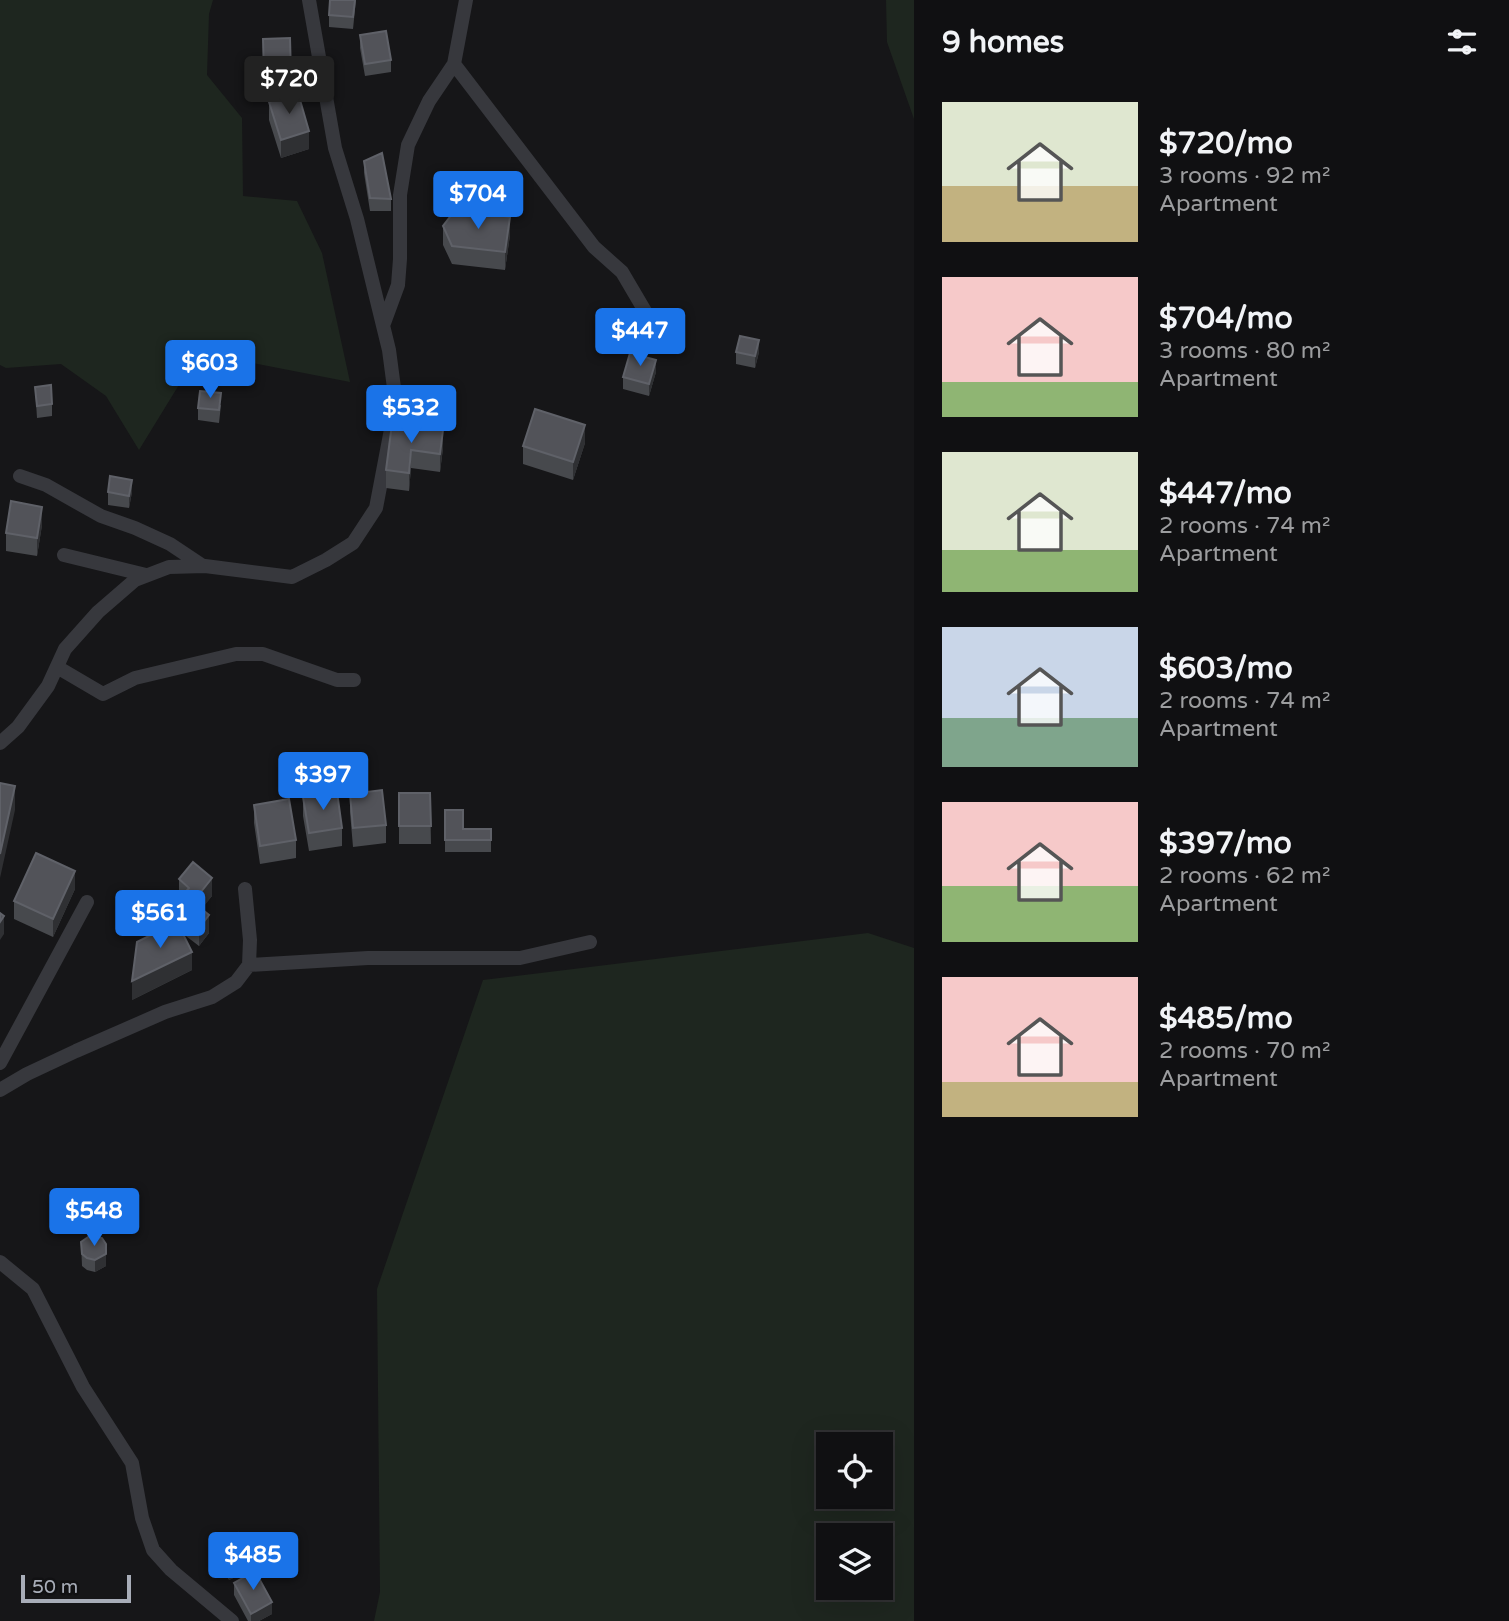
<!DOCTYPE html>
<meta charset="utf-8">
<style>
body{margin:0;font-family:"Varela Round",sans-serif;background:#19191b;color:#f1f3f6;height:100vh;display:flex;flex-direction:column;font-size:26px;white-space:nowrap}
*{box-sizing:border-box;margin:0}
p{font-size:23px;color:#9c9d9f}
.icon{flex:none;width:38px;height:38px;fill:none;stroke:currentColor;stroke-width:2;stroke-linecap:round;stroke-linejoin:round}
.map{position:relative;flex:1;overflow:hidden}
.drawer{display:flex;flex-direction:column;background:#101012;width:595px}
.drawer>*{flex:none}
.fabs{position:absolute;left:816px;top:1432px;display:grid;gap:14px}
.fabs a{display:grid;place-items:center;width:77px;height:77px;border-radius:0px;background:#101012;box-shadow:0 7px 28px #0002,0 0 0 2px #303032;font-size:35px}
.scale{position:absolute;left:21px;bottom:18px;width:110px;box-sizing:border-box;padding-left:7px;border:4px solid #a8adb8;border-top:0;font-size:19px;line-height:24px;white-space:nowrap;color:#a8adb8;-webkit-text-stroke:5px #111113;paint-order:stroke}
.price{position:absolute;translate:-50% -60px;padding:0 16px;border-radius:7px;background:#1a73e8;color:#fff;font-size:23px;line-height:46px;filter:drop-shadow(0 2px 4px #0008)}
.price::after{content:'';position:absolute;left:50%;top:42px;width:21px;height:16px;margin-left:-10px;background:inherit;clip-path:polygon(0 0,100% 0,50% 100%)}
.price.current{background:#222;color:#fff}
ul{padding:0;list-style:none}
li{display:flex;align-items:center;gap:21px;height:175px;padding:0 28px}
li span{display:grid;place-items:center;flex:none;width:196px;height:140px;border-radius:0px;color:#555}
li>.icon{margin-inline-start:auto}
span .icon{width:84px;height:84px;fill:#fffc;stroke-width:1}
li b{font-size:30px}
h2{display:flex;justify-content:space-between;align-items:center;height:84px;padding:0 28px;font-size:30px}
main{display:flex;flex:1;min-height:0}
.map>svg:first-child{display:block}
</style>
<main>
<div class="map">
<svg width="914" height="1621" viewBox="0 0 914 1621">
<rect width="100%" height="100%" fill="#161618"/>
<path fill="#1e261f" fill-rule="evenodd" d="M0,0H213L209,14L207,75L242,118L243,196L297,201L322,253L350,382L248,362L185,375L139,450L106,396L61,364L6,368L0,365Z
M886,0H914V119L887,42Z
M868,933L914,948V1621H374L380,1592L377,1289L483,980ZM828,1444H880V1496H828ZM828,1535H880V1587H828Z"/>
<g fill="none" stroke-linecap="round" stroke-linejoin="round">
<path stroke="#37383d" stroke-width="14" d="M454,64L594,247L622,272L662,340
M384,323L398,285L400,259V195L408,145L429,101L454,64L466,0
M20,476L46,485L101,516L135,528L170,544L203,566
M64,555L146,575
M57,667L103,694L135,678L236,654H263L337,680H354
M0,743L18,727L48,686L65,649L98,612L135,580L169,567L205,566L292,577L326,560L353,543L376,508L396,403L389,350L357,219L335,148L309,0
M249,965L368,958H520L590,942
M0,1063L87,902
M0,1090L27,1074L76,1051L165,1012L212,997L236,982L249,965L250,940L245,889
M0,1262L33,1289L83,1387L132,1463L142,1518L153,1550L171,1570L232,1621"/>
</g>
<path fill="#47494d" d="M356,0L353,29L329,27V15Z
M360,35L391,60V72L365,76L360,48Z
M263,39L291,75V93L264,94Z
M269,102L309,149L281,158L269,120Z
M364,161L391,199V211H370L364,173Z
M443,226L510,235L505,270L452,264L443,245Z
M736,352H759L755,368L736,364Z
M656,372L649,396L623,389V377Z
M35,387L52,404V416L37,418Z
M221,405L219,423L198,420V408Z
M392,424L443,448L440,472L411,468L409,491L386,488V470Z
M585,443L573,480L523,464V446Z
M108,492H132L129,508L108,505Z
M42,525L37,556L6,551V533Z
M399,793H430L431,844H399Z
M350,794L386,825V843L353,847L350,812Z
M303,797L342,828V846L309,851L303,816Z
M254,805L296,840V858L260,864L254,823Z
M445,810L463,829H491V852H445Z
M179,879L212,896L201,909L209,933L199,946L182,933L192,970L132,1000L173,924V907L180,898L179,897Z
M75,889L53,937L14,919V901Z
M81,1242L106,1266L95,1272L87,1270L82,1266Z
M217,1543L250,1570L229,1580L217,1555Z
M234,1583L272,1614L259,1621H248L234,1595Z"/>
<path fill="#2f3033" d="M309,131V149L281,158V140Z
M510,217V235L505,270V252Z
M759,340V352L755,368V356Z
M656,360V372L649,396V384Z
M585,425V443L573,480V462Z
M443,430V448L440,472V454Z
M411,450V468L409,491V473Z
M132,480V492L129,508V496Z
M42,507V525L37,556V538Z
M15,786V810L0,878V854Z
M75,871V889L53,937V919Z
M212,878V896L193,920V902Z
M209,915V933L199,946V928Z
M4,916V934L0,940V922Z
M192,952V970L132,1000V981Z
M106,1244V1266L95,1272V1260Z
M250,1558V1570L229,1580V1568Z
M272,1602V1614L259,1621H251V1614Z"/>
<path fill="#525359" stroke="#5f6168" stroke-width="2" d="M330,0H355L353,17L329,15Z
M386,31L391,60L365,64L360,35Z
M290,38L291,75L264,76L263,39Z
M298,93L309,131L281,140L269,102Z
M382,153L391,199L370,198L364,161Z
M456,209L510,217L505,252L452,246L443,226Z
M740,336L759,340L755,356L736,352Z
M630,353L656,360L649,384L623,377Z
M51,385L52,404L37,406L35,387Z
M200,391L221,393L219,410L198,408Z
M535,409L585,425L573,462L523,446Z
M392,424L443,430L440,454L411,450L409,473L386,470Z
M110,476L132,480L129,496L108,492Z
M11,501L42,507L37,538L6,533Z
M0,783L15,786L0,854Z
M382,790L386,825L353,828L350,794Z
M337,792L342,828L309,833L303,797Z
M399,793H430L431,826H399Z
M289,799L296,840L260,846L254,805Z
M445,810H463V829H491V840H445Z
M36,853L75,871L53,919L14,901Z
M193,862L212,878L193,902L209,915L199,928L173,907L189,888L179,879Z
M0,913L4,916L0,922Z
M177,922L192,952L132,981L137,942Z
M91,1235L102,1238L106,1244V1254L95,1260L87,1258L82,1254L81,1242Z
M238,1533L250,1558L229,1568L217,1543Z
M255,1571L272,1602L251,1614L234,1583Z"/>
</svg>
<div class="fabs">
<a><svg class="icon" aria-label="locate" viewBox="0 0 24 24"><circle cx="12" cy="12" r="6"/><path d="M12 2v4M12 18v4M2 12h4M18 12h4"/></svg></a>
<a><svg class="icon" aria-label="layers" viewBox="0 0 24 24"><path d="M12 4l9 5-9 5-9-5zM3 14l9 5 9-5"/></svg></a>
</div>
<div class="scale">50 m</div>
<b class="price current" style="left:289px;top:116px">$720</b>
<b class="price" style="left:478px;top:231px">$704</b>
<b class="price" style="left:640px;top:368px">$447</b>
<b class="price" style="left:210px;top:400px">$603</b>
<b class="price" style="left:411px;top:445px">$532</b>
<b class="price" style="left:323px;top:812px">$397</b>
<b class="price" style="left:160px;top:950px">$561</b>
<b class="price" style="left:94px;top:1248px">$548</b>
<b class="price" style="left:253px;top:1592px">$485</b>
</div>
<section class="drawer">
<h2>9 homes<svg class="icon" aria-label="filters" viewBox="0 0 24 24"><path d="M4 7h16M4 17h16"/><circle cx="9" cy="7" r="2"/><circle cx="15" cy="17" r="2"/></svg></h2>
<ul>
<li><span style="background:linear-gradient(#dfe7d0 60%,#c2b280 0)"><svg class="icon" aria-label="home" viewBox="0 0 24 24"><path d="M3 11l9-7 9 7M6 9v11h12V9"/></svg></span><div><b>$720/mo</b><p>3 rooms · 92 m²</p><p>Apartment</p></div></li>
<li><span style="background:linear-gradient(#f6c9c9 75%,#8fb573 0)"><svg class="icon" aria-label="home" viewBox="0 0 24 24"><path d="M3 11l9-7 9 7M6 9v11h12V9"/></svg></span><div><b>$704/mo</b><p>3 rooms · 80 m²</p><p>Apartment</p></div></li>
<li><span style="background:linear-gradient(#dfe7d0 70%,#8fb573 0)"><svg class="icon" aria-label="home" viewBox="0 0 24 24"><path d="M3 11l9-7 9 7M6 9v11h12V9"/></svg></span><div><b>$447/mo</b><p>2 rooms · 74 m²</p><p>Apartment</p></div></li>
<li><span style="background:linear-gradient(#c9d6e8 65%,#7fa58c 0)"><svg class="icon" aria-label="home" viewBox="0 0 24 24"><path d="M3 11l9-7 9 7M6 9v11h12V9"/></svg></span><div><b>$603/mo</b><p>2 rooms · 74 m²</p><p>Apartment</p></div></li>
<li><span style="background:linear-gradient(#f6c9c9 60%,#8fb573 0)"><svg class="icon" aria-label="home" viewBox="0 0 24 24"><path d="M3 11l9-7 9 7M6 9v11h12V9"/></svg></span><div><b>$397/mo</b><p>2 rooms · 62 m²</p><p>Apartment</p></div></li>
<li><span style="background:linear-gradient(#f6c9c9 75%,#c2b280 0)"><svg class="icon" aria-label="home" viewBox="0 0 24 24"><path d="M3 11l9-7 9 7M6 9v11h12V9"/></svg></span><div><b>$485/mo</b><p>2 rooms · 70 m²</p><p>Apartment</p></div></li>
</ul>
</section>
</main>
